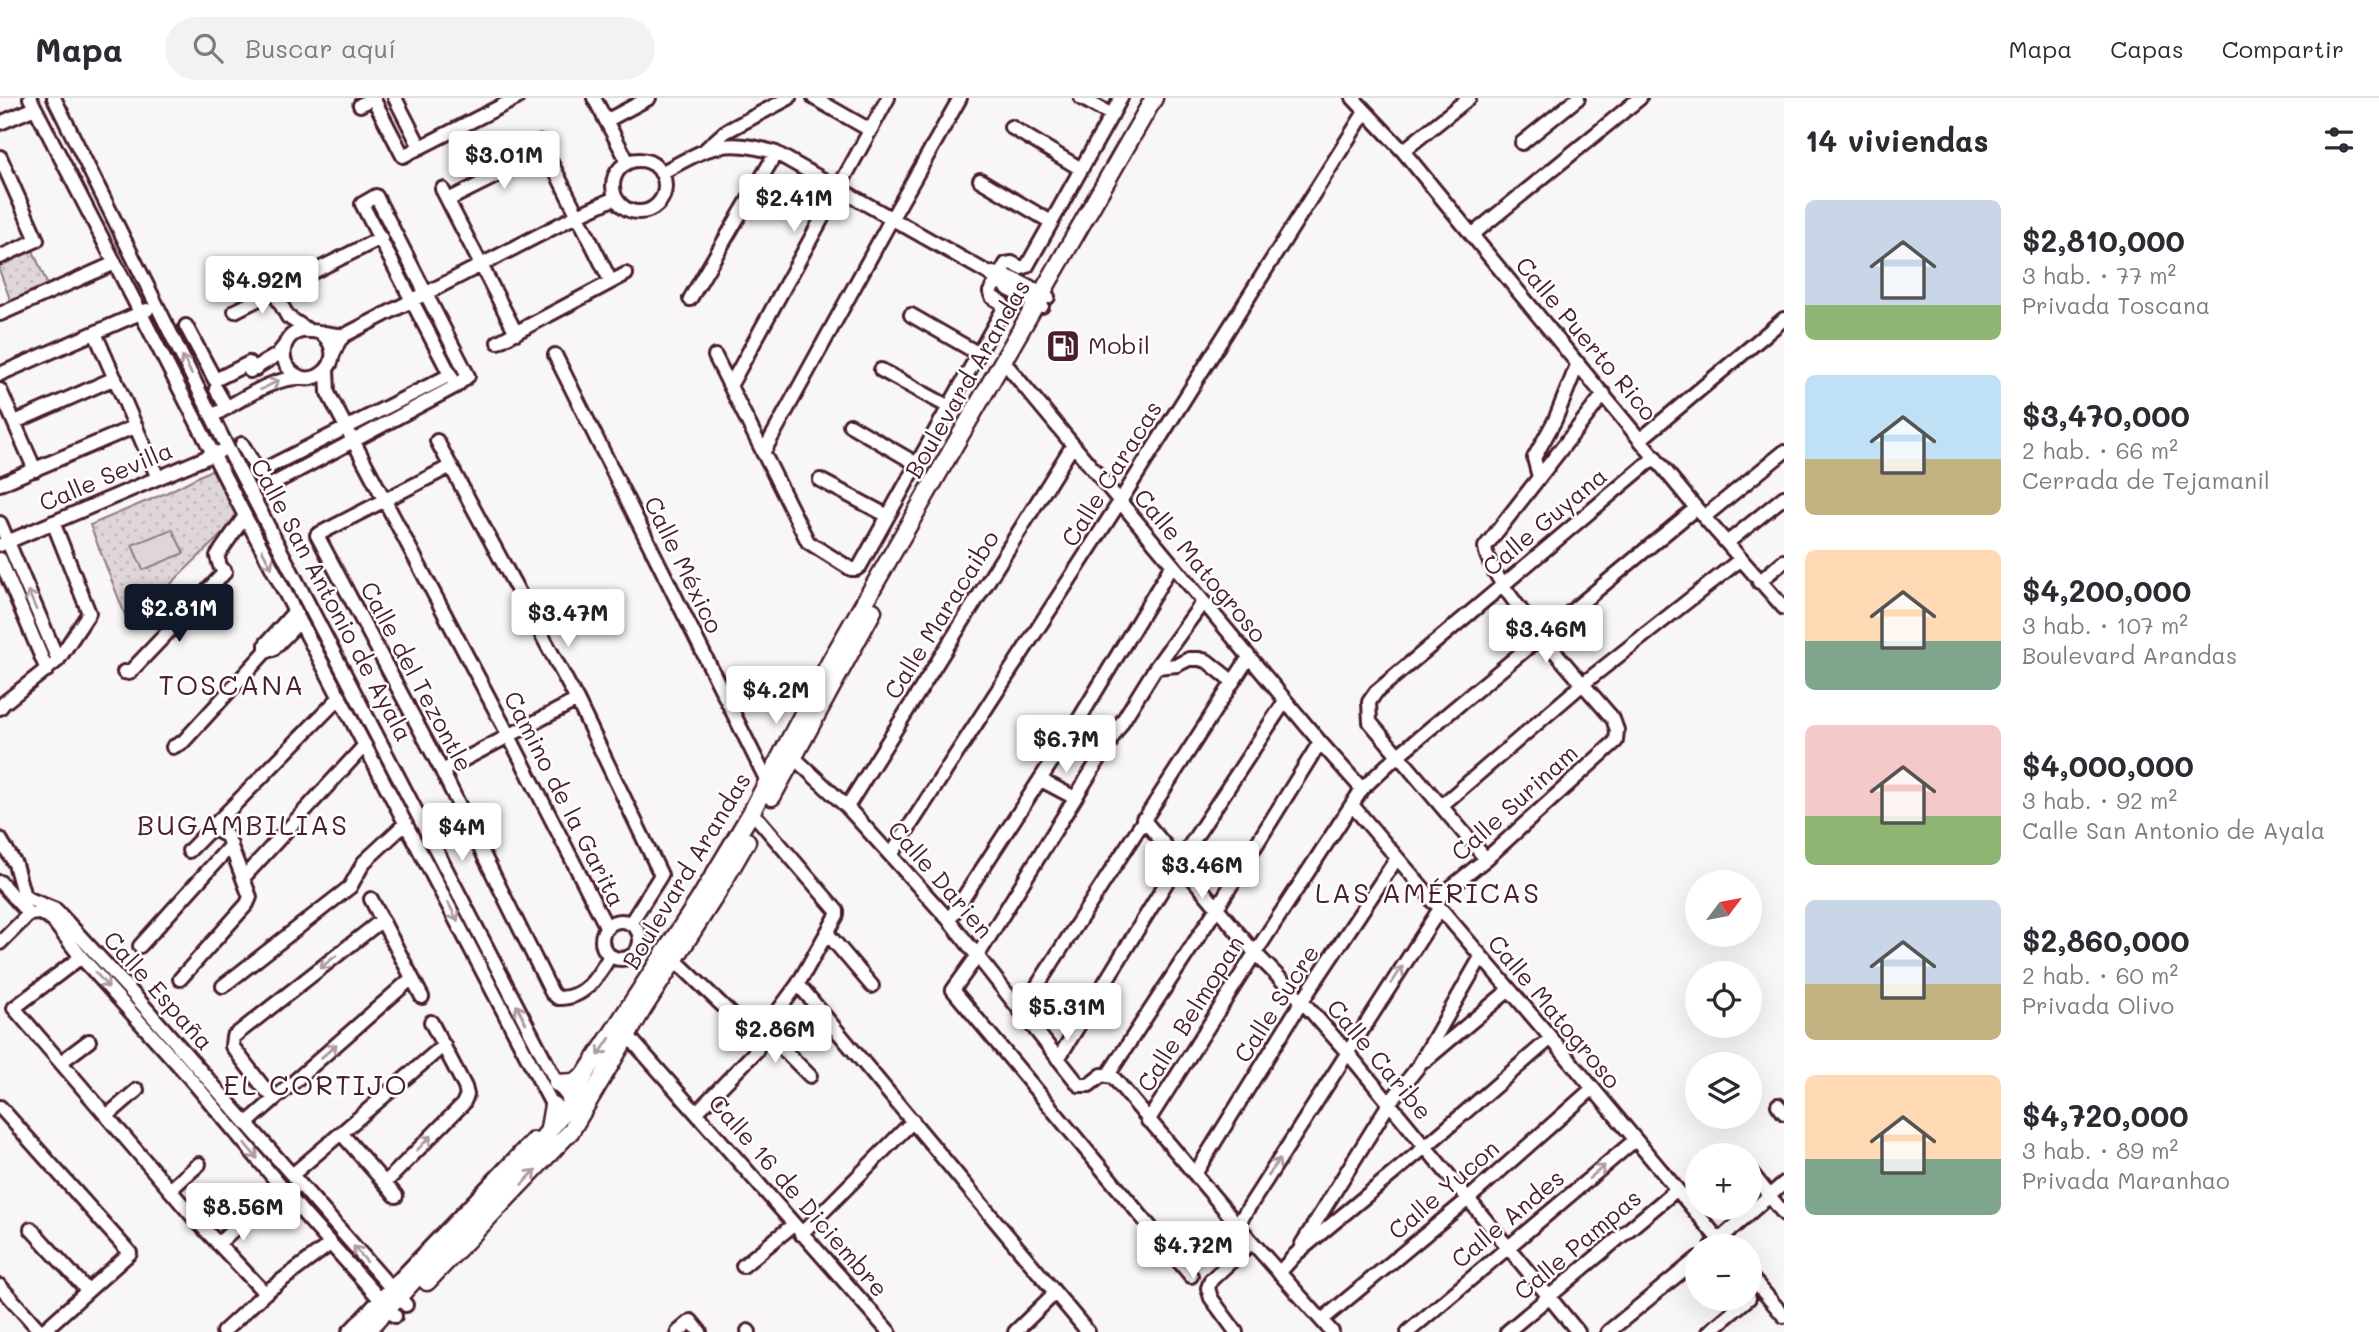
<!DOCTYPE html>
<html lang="es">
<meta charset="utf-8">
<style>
body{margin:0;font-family:Mali,sans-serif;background:#f2f2f3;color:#2b2b33;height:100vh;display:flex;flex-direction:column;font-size:26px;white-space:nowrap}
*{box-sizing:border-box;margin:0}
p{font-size:23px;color:#7c7c81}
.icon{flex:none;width:38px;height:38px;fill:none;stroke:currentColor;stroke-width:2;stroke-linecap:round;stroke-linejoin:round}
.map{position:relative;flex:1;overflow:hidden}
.side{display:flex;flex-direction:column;background:#fff;width:595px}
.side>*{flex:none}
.needle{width:46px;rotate:58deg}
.tools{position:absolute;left:1685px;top:772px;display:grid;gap:14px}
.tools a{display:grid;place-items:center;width:77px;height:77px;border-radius:50%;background:#fff;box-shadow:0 7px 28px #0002;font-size:35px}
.price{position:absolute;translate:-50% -60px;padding:0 16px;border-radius:7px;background:#fff;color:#222;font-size:23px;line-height:46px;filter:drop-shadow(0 2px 4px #0008)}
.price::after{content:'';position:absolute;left:50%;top:42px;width:21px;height:16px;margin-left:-10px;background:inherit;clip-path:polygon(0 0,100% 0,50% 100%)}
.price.active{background:#111827;color:#fff}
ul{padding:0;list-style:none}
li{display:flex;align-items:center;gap:21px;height:175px;padding:0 21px}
li span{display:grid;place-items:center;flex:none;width:196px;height:140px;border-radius:10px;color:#555}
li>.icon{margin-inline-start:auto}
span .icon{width:84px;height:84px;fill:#fffc;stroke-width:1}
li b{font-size:30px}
h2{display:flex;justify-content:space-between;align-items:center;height:84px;padding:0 21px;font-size:30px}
header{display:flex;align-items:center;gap:42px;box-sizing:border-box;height:98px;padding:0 35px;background:#fff;border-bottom:2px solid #e1e1e2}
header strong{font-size:33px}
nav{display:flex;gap:38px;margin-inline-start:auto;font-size:24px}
.search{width:490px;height:63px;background:#f2f2f3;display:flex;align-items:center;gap:18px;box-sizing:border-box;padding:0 24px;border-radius:38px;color:#7c7c81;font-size:26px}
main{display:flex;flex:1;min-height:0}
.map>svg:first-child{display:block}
</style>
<header>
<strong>Mapa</strong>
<div class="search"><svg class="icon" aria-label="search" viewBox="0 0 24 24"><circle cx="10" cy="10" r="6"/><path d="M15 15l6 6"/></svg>Buscar aquí</div>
<nav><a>Mapa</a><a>Capas</a><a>Compartir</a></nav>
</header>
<main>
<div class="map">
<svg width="1784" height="1234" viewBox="0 0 1784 1234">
<defs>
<pattern id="grass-dots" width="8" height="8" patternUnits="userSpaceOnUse" patternTransform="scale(1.75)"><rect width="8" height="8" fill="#ded6d9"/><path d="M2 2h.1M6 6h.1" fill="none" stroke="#c0b7ba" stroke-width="1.8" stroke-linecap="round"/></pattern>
</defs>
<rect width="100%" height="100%" fill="#f8f6f7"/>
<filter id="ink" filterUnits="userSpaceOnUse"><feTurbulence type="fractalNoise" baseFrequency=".0143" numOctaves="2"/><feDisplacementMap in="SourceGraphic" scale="14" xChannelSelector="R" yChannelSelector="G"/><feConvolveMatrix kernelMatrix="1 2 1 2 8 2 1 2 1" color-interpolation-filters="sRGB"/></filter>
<g filter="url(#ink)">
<path fill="url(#grass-dots)" stroke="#947a82" stroke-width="2" d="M32,150L48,188L11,204L0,174V165Z
M213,371L240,418L129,527L90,427L166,395Z"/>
<path fill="#ded6d9" stroke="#947a82" stroke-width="2" d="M172,431L184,455L143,472L132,447Z"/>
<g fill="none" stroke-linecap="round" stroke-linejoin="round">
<g stroke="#4a1f2b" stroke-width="18">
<path id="minor" d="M30,0L245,418L556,1014
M54,0L228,351L557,985L575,1008
M373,0L403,58L517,0
M395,0L420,49
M594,0L628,64
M814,0L870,32
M1081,0L1112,17
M1353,0L1403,53L1696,410L1784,510
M360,7L373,0
M606,23L649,0
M0,25L35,10
M1011,29L1081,71
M541,44L611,184
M1522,45L1578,0
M706,51L725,34L789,0
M1403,53L1469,0
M0,59L37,142L0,159
M613 88a26 26 0 1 1 52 0a26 26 0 1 1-52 0Z
M661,75C707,50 724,38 776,55L988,175L1010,192L1042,208
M980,82L1051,124
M442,91L516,235
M448,102L546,53
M1472,137L1640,0
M992,175C1011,177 1031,190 1048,199
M274,194L288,219L308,232
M690,201L776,55
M235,213L381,140
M0,216L115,165
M911,217L979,256
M186,228L215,282L249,265L256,271
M95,235L158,380
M321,235C354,263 307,300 287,268C283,262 283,254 285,247C295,221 326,239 345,237
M498,244L626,176
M555,257L770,689
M715,258L808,444L851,471H856L860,468L1003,212L1002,205L992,199L990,194L1006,166L1012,165L1021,170L1027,168L1121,0
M332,259L339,243L345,237L578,117L615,100
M1009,270L1320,644L1362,691
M327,272L328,295L509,638L607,830
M881,272L949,309
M250,273L277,257L285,247
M0,276L147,212
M730,288L888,0
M216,291L227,310
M0,292L35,372
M212,318C237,305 273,278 301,280
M15,324L115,280
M850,327L917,366
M1641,341L1784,221
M437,343L577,602L661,777L630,826
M242,346L267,389L456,288L468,278L376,98L362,106L456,288
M763,355L892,120L960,0
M451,368L317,437L442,673L552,895L558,900C585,901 598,878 610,858
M259,374L450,277
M1539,379L1534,360L1555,322L1578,265
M820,382L888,418
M0,386L136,328
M1704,419L1784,354
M0,425L58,562
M1728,444L1784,399
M0,447L219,354
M0,461L47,572
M1759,484L1784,463
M266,553V546L295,513
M1156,569L1177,567L1189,561H1199L1207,563L1232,583
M124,574L129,575L225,474L220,468L217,458L245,418
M0,610L4,605L58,562L89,515L53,424
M1078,623L1110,645
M173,649L183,644L266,553L273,551L300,523
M789,655L847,709L949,822L1079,987H1089L1102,977L1113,979L1252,1144L1332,1234
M442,673L577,602
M1041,682L1075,700
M1352,707L1551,940L1724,1148
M1441,708L1584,585L1741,461
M847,709L1073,347
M1143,721L1255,855L1302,903L1347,954L1578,1234
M0,741L15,766L23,795L27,800L56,812L135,898L406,1207
M189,753L340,599
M891,757L1119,405L1365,14
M1486,761L1370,624L1369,604L1376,594L1655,359
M243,780L365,647
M0,784L29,816
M371,801L422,899
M1433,804L1486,761L1616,643L1617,632L1613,621C1586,588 1488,485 1485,449L1604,296
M949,822L1078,623L1172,467
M602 842a19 19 0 1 1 38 0a19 19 0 1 1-38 0Z
M827,835L872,888
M0,845L29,816L39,815L47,818L54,824L81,859L183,972L305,1117L395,1218
M140,848L231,747
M81,859L14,910L194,1120L265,1195
M674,861L748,932L761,939
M180,881L247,806L250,799L227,738L211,730
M798,886L1088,1234
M223,888L350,789L364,764L406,725
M1021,913L1249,559
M623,932L889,1234
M764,932L810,978
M1058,961L1179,764L1285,603
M1426,962L1509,892
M61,964L89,943
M1108,977L1217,810L1320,644
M278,997L269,995L264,990L232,948L233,939L382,822
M1778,1007L1784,1015
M0,1009L130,1155L42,1234
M697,1014L756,953L764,932L798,886L837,817V813L759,722L751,715
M107,1018L137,992
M1148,1023L1255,855L1362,691L1397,658L1696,410
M246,1026L412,880
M341,1035L396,1098
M1750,1073L1784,1116
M1195,1076L1302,903L1397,760
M292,1077L444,947
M385,1085L463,1006L467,997L465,989L431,924
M170,1092L199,1066
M1238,1126L1439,812
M31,1131L87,1192
M801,1136L913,1023
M218,1146L246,1120
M1302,1146L1390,1004L1418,969L1481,859
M1712,1148L1784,1085
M743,1168L793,1127
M1279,1175L1296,1156L1425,1049L1551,940
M1191,1178L953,892L978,857L1156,569L1203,504
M1750,1178L1784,1218
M0,1188L41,1234
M1322,1222L1467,1102L1592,991
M748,1233L749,1234
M223,1234L265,1195L330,1146
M349,1234L533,1041
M678,1234L691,1223L700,1234
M1015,1234L1055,1195
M1236,1234L1211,1200L1208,1190L1211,1182L1252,1144
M1408,1234L1635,1042
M1507,1234L1676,1092
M1608,1234L1698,1160
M1709,1234L1749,1200"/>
</g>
<g stroke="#4a1f2b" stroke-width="21">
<path id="major" d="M772,699L873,513
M557,985L575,984L584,977
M548,1036L553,1007
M427,1184L571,1033L643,911L717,795L747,743
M366,1234L518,1070L566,1012L588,972L699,802L751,715L830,564L1154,0"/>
</g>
<use href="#minor" stroke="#fff" stroke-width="12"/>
<use href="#major" stroke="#fff" stroke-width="16"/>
</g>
<defs><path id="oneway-shaft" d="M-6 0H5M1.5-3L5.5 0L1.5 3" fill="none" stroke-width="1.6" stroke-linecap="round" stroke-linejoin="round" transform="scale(1.75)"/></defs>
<g stroke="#ae9aa0">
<use href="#oneway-shaft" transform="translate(187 267) rotate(-116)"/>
<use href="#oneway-shaft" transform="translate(270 287) rotate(-27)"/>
<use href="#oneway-shaft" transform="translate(267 461) rotate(62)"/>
<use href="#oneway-shaft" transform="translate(32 502) rotate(-113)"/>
<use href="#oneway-shaft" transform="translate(453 814) rotate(63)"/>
<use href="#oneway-shaft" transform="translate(328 864) rotate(142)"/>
<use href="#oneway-shaft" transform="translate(1397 877) rotate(-57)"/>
<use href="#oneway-shaft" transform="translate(102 882) rotate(49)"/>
<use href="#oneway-shaft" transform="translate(521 916) rotate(-117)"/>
<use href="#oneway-shaft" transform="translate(604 949) rotate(123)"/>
<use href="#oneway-shaft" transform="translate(329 953) rotate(-41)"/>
<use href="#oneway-shaft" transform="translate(424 1045) rotate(-46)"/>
<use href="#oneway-shaft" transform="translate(251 1053) rotate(50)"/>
<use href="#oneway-shaft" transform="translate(1274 1069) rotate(-58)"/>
<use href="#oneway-shaft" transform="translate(1597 1074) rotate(-40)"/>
<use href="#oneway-shaft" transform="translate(529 1079) rotate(-46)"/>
<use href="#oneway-shaft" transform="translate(360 1156) rotate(-131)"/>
</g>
</g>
<defs>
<g id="fuel-square" transform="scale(1.75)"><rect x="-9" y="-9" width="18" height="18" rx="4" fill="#4a1f2b" stroke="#fff"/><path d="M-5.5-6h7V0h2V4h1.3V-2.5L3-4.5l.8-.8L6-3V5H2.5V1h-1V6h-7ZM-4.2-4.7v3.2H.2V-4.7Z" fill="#fff"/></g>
</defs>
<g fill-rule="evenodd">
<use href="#fuel-square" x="1063" y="248"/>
</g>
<g text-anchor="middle" stroke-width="5" stroke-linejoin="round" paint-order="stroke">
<g font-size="24" fill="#4a1f2b" stroke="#fff">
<text transform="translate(1586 241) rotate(50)" y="8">Calle Puerto Rico</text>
<text transform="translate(968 281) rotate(-60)" y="8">Boulevard Arandas</text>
<text transform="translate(1112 376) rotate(-58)" y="8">Calle Caracas</text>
<text transform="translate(106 379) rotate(-23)" y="8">Calle Sevilla</text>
<text transform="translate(1545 424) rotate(-40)" y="8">Calle Guyana</text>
<text transform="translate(683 467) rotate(64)" y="8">Calle México</text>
<text transform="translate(1200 468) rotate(50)" y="8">Calle Matogroso</text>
<text transform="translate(331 502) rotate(62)" y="8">Calle San Antonio de Ayala</text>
<text transform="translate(942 517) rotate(-58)" y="8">Calle Maracaibo</text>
<text transform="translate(416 579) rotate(62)" y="8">Calle del Tezontle</text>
<text transform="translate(564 701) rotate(63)" y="8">Camino de la Garita</text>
<text transform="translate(1515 705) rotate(-42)" y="8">Calle Surinam</text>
<text transform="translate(687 773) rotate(-59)" y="8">Boulevard Arandas</text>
<text transform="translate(940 782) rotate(49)" y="8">Calle Darien</text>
<text transform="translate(158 893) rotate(48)" y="8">Calle España</text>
<text transform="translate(1277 906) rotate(-57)" y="8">Calle Sucre</text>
<text transform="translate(1554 914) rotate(50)" y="8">Calle Matogroso</text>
<text transform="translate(1191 916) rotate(-58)" y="8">Calle Belmopan</text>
<text transform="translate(1379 962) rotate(50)" y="8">Calle Caribe</text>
<text transform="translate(1444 1092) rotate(-41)" y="8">Calle Yucon</text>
<text transform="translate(798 1098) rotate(49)" y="8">Calle 16 de Diciembre</text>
<text transform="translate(1508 1121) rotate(-40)" y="8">Calle Andes</text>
<text transform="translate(1578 1147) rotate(-40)" y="8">Calle Pampas</text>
</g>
<g font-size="24" fill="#4a1f2b" stroke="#fff" text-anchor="start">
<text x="1088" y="256">Mobil</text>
</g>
<g font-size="28" letter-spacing="2" fill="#4a1f2b" stroke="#fff">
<text x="232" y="597">TOSCANA</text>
<text x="243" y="737">BUGAMBILIAS</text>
<text x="1428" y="805">LAS AMÉRICAS</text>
<text x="316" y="997">EL CORTIJO</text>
</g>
</g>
</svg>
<div class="tools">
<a><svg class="needle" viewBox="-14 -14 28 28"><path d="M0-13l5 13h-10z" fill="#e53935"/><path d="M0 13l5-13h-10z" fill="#7c7c81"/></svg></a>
<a><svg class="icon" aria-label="locate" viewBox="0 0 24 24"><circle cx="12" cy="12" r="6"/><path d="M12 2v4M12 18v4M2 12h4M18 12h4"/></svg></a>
<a><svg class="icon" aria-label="layers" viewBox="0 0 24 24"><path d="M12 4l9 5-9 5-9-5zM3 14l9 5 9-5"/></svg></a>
<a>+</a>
<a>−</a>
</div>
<b class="price" style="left:504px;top:93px">$3.01M</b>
<b class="price" style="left:794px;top:136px">$2.41M</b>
<b class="price" style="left:262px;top:218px">$4.92M</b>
<b class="price active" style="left:179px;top:546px">$2.81M</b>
<b class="price" style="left:568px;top:551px">$3.47M</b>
<b class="price" style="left:1546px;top:567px">$3.46M</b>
<b class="price" style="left:776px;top:628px">$4.2M</b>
<b class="price" style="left:1066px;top:677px">$6.7M</b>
<b class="price" style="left:462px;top:765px">$4M</b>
<b class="price" style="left:1202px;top:803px">$3.46M</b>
<b class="price" style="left:1067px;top:945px">$5.31M</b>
<b class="price" style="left:775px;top:967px">$2.86M</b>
<b class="price" style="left:243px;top:1145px">$8.56M</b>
<b class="price" style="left:1193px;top:1183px">$4.72M</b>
</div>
<section class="side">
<h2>14 viviendas<svg class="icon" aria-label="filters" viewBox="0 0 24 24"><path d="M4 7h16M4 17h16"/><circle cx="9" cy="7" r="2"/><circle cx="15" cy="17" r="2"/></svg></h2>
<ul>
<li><span style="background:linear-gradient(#c9d6e8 75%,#8fb573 0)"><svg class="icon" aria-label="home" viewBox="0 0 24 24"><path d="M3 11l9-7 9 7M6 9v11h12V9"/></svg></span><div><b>$2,810,000</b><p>3 hab. · 77 m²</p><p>Privada Toscana</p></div></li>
<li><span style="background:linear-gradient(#bfe0f5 60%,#c2b280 0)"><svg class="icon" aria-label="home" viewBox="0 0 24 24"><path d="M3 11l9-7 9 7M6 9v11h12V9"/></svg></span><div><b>$3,470,000</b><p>2 hab. · 66 m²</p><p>Cerrada de Tejamanil</p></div></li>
<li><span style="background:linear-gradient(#ffd9b3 65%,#7fa58c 0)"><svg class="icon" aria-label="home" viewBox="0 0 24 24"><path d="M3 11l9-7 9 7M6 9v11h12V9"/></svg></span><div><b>$4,200,000</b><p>3 hab. · 107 m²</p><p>Boulevard Arandas</p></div></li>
<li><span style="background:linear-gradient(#f6c9c9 65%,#8fb573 0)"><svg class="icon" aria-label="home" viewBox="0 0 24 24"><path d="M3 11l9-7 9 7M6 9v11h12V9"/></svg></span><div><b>$4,000,000</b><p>3 hab. · 92 m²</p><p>Calle San Antonio de Ayala</p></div></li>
<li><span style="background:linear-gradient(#c9d6e8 60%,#c2b280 0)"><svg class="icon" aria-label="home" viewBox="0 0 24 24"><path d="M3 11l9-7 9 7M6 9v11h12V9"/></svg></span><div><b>$2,860,000</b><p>2 hab. · 60 m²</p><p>Privada Olivo</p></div></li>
<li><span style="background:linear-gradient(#ffd9b3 60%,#7fa58c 0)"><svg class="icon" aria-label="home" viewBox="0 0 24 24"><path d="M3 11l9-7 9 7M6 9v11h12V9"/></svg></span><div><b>$4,720,000</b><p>3 hab. · 89 m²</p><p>Privada Maranhao</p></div></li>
</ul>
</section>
</main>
